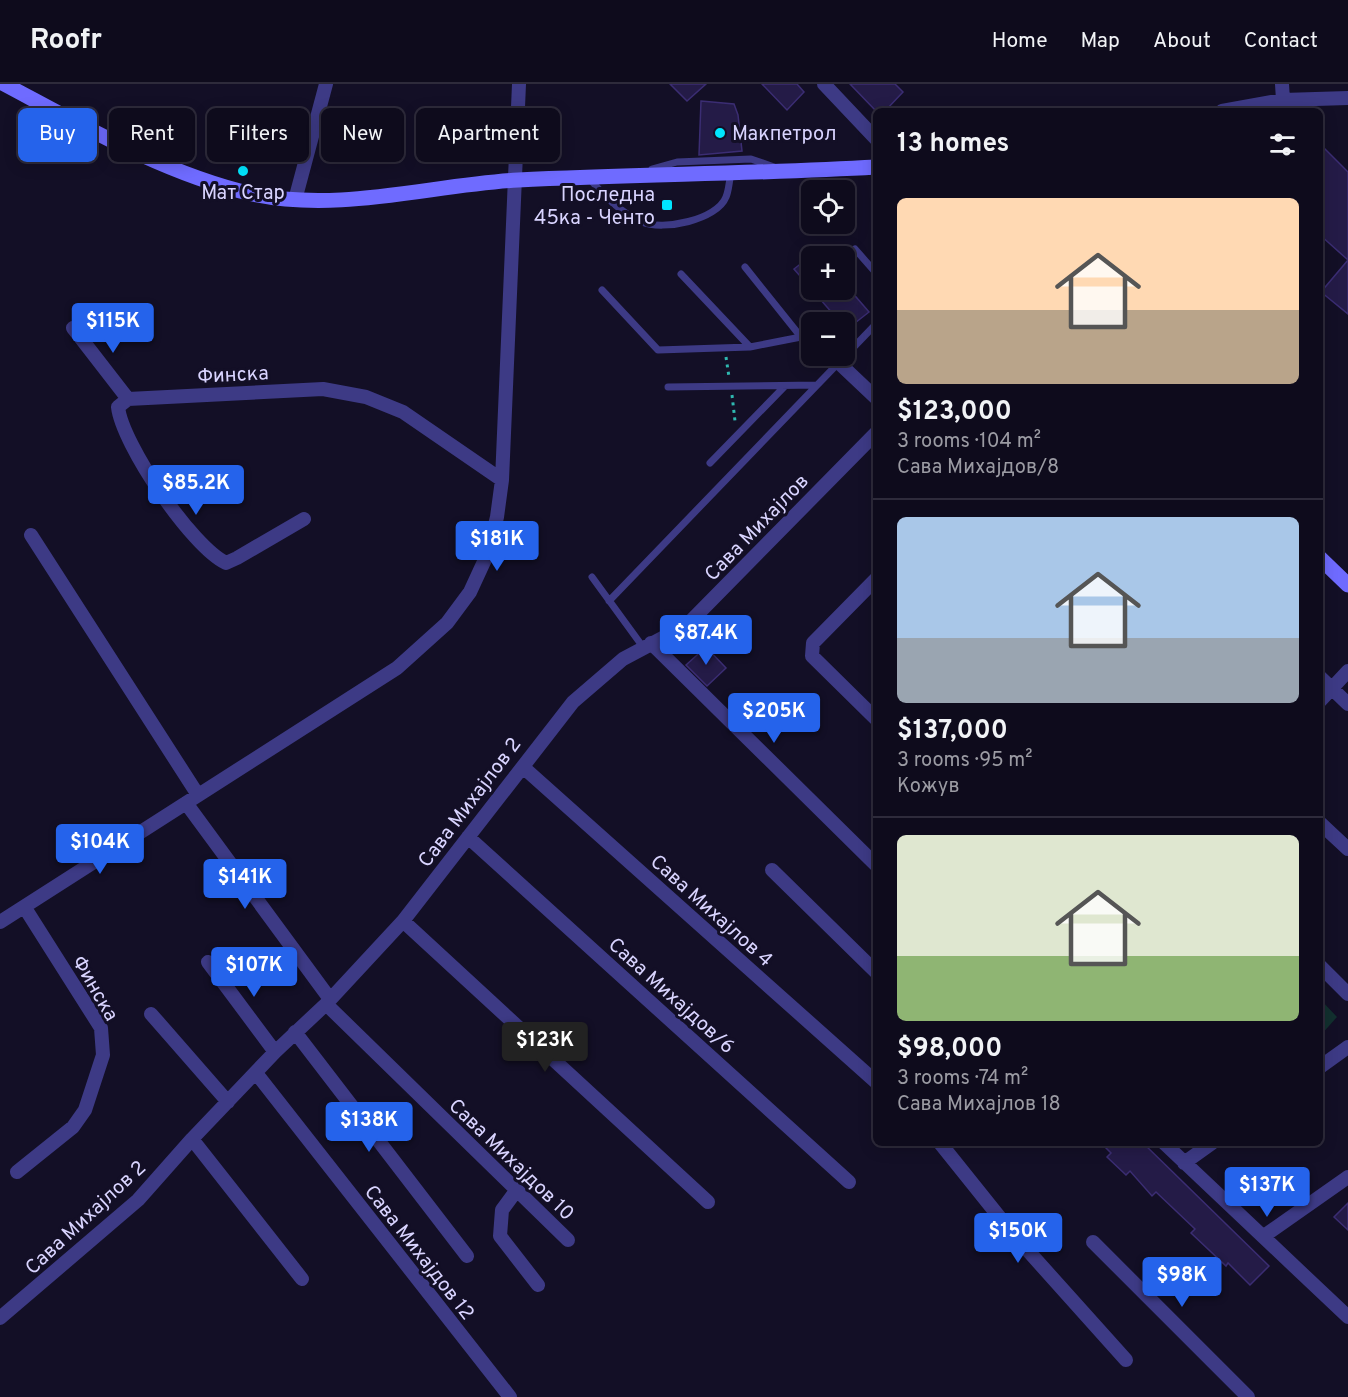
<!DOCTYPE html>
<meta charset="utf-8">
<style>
body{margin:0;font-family:Overpass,sans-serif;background:#1c1929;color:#f1f3f6;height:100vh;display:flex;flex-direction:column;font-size:22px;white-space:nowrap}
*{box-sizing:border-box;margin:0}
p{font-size:20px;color:#9b9ba3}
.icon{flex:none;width:33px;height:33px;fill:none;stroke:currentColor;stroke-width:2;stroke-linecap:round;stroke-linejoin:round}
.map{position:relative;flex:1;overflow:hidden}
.sheet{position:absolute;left:873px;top:24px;width:450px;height:1038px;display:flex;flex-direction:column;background:#0e0b1c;border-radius:9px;box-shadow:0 3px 15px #0003,0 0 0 2px #2e2b3b}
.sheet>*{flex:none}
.banner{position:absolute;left:18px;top:24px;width:570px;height:54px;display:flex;gap:12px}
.controls{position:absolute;left:801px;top:96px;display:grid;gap:12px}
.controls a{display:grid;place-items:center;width:54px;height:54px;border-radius:9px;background:#0e0b1c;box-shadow:0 3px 15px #0003,0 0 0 2px #2e2b3b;font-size:30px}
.price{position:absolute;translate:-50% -51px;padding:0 14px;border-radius:6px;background:#2563eb;color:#fff;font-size:20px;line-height:39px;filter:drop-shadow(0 2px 3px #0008)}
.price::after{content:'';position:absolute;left:50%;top:36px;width:18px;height:14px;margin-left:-9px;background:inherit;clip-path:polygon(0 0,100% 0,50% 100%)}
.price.current{background:#222;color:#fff}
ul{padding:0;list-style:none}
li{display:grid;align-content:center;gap:12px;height:318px;padding:0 24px}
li+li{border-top:2px solid #2e2b3b}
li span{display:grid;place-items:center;height:186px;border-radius:9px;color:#555}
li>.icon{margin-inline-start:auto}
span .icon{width:108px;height:108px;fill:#fffc;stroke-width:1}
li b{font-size:26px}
h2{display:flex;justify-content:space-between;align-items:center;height:72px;padding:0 24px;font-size:26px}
.tag{padding:0 21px;border-radius:9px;background:#0e0b1c;box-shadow:0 3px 15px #0003,0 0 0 2px #2e2b3b;font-size:21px;line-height:54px}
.tag.current{background:#2563eb;color:#fff}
header{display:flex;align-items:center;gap:36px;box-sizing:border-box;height:84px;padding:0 30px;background:#0e0b1c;border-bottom:2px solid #2e2b3b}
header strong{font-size:28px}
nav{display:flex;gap:33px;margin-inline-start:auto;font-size:21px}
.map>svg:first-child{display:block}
</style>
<header>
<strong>Roofr</strong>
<nav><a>Home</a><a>Map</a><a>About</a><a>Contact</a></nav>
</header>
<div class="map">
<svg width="1348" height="1313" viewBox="0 0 1348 1313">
<rect width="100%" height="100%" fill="#130f26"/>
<path fill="#12302f" d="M1320,915L1337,933L1320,952Z"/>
<path fill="#241b47" stroke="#3b2d73" stroke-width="1.5" d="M670,0H706L687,17Z
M762,0H797L804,8L787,26Z
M850,0H895L903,8L885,27H876Z
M701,17L734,20L738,31L742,67L699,71Z
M1320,60L1348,88V230L1321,208L1348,176L1320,151Z
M812,171V206H850L869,228L846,246L844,238H840L794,185Z
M706,563L726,584L707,602L686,581Z
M1101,1059H1143L1269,1182L1250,1201L1228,1179L1226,1182L1191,1149L1195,1145L1156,1108L1152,1112L1130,1087L1126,1091L1107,1073L1111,1069Z
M1348,1119V1146L1334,1133Z"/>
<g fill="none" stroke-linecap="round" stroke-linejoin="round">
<path stroke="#2fb8b0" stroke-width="3" stroke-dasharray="3 4.5" stroke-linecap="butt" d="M726,273L729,293
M732,311L735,337"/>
<path stroke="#3d3a85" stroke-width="7" d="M652,85L677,78L751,75L774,83
M589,94C605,113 620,128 642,138C663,147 717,136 726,113C729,106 729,97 731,90
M855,165L876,189
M745,183L801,253L812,260
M681,190L750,263L801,253
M602,206L658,266L750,263
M828,272L839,279
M668,303L817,301
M710,379L785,302
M592,493L643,563
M609,517L876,240"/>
<path stroke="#3d3a85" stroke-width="14" d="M824,0L876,55
M1282,0L1283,16
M1222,27L1283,16L1348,14
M295,116L326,0
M73,244L128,315
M839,279L876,314
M304,435L237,474L226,479C192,463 122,360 118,323L128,315L323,305L366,313L403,328L502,396
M31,451L198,711
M876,495L813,559L812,572L876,635
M651,559L876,781
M1320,593L1348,620
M1320,617L1348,587
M523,683L876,998
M186,719L330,915
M1320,739L1348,765
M468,753L849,1098
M772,786L876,888
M403,837L708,1118
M0,838L397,584L447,539L470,508L488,469L497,433L502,396L519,0
M208,878L275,968
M1320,882L1348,910
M326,920L568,1156
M151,930L228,1018
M295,948L467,1172
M1320,983L1348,963
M256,989L510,1313
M192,1055L302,1195
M940,1059L1013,1150L1126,1276
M1164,1059L1348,1233
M1184,1079L1212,1059
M17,1088L73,1043L85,1026L103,971L101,944L25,824
M516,1107L502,1126L500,1152L538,1201
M1264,1152L1348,1093
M1093,1158L1248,1313
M0,1234L138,1116L192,1055L275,968L326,920L403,837L573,618L623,575L687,541L876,349"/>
<path stroke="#6f6bff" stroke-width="15" d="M4,0C83,42 165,90 252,110C340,129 430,101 518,96C637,90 757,90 876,83
M1320,474L1348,501"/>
</g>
<g fill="#00e5ff" stroke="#130f26" stroke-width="2">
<circle cx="720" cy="49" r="6"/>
<circle cx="243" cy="87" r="6"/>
<rect x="661" y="115" width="12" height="12" rx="3"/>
</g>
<g text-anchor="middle" stroke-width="6" stroke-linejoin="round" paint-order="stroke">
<g font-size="20" fill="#d9d4ff" stroke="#130f26" text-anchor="start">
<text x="732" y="56">Макпетрол</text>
<text x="243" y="115" text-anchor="middle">Мат Стар</text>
<text x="655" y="117" text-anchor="end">Последна<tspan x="655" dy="23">45ка - Ченто</tspan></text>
</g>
<g font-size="20" fill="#d9d4ff" stroke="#130f26">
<text transform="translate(233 290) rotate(-3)" y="7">Финска</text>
<text transform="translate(756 443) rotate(-46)" y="7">Сава Михајлов</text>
<text transform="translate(469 718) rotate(-53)" y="7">Сава Михајлов 2</text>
<text transform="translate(712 826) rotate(42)" y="7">Сава Михајлов 4</text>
<text transform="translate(96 904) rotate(60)" y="7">Финска</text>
<text transform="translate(672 911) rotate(42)" y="7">Сава Михајдов/6</text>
<text transform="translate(512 1075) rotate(44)" y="7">Сава Михајдов 10</text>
<text transform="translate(85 1133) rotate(-43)" y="7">Сава Михајлов 2</text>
<text transform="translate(420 1168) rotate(52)" y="7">Сава Михајдов 12</text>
</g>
</g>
</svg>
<div class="controls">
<a><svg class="icon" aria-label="locate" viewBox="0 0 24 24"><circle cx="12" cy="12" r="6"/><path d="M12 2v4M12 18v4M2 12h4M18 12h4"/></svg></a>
<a>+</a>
<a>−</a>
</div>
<b class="price" style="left:113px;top:270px">$115K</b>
<b class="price" style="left:196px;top:432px">$85.2K</b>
<b class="price" style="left:497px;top:488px">$181K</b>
<b class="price" style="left:706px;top:582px">$87.4K</b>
<b class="price" style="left:774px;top:660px">$205K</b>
<b class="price" style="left:100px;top:791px">$104K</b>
<b class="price" style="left:245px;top:826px">$141K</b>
<b class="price" style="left:254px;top:914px">$107K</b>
<b class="price current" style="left:545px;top:989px">$123K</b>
<b class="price" style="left:369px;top:1069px">$138K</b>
<b class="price" style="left:1267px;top:1134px">$137K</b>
<b class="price" style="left:1018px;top:1180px">$150K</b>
<b class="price" style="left:1182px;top:1224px">$98K</b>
<div class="banner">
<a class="tag current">Buy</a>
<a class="tag">Rent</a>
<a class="tag">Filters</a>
<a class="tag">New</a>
<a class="tag">Apartment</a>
</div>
<section class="sheet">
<h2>13 homes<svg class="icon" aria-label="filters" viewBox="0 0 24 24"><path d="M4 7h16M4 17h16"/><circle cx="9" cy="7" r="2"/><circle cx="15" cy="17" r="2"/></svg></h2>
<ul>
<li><span style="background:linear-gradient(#ffd9b3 60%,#b9a48a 0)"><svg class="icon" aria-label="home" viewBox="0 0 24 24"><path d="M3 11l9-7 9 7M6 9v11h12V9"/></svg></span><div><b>$123,000</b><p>3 rooms · 104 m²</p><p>Сава Михајдов/8</p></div></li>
<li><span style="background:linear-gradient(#a9c7e8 65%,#9aa5b1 0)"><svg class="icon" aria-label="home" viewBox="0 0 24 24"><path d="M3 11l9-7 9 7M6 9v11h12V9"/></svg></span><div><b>$137,000</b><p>3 rooms · 95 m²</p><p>Кожув</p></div></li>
<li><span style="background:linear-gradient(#dfe7d0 65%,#8fb573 0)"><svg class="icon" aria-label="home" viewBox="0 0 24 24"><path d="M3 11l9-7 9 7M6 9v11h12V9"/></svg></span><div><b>$98,000</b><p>3 rooms · 74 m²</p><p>Сава Михајлов 18</p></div></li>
</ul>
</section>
</div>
